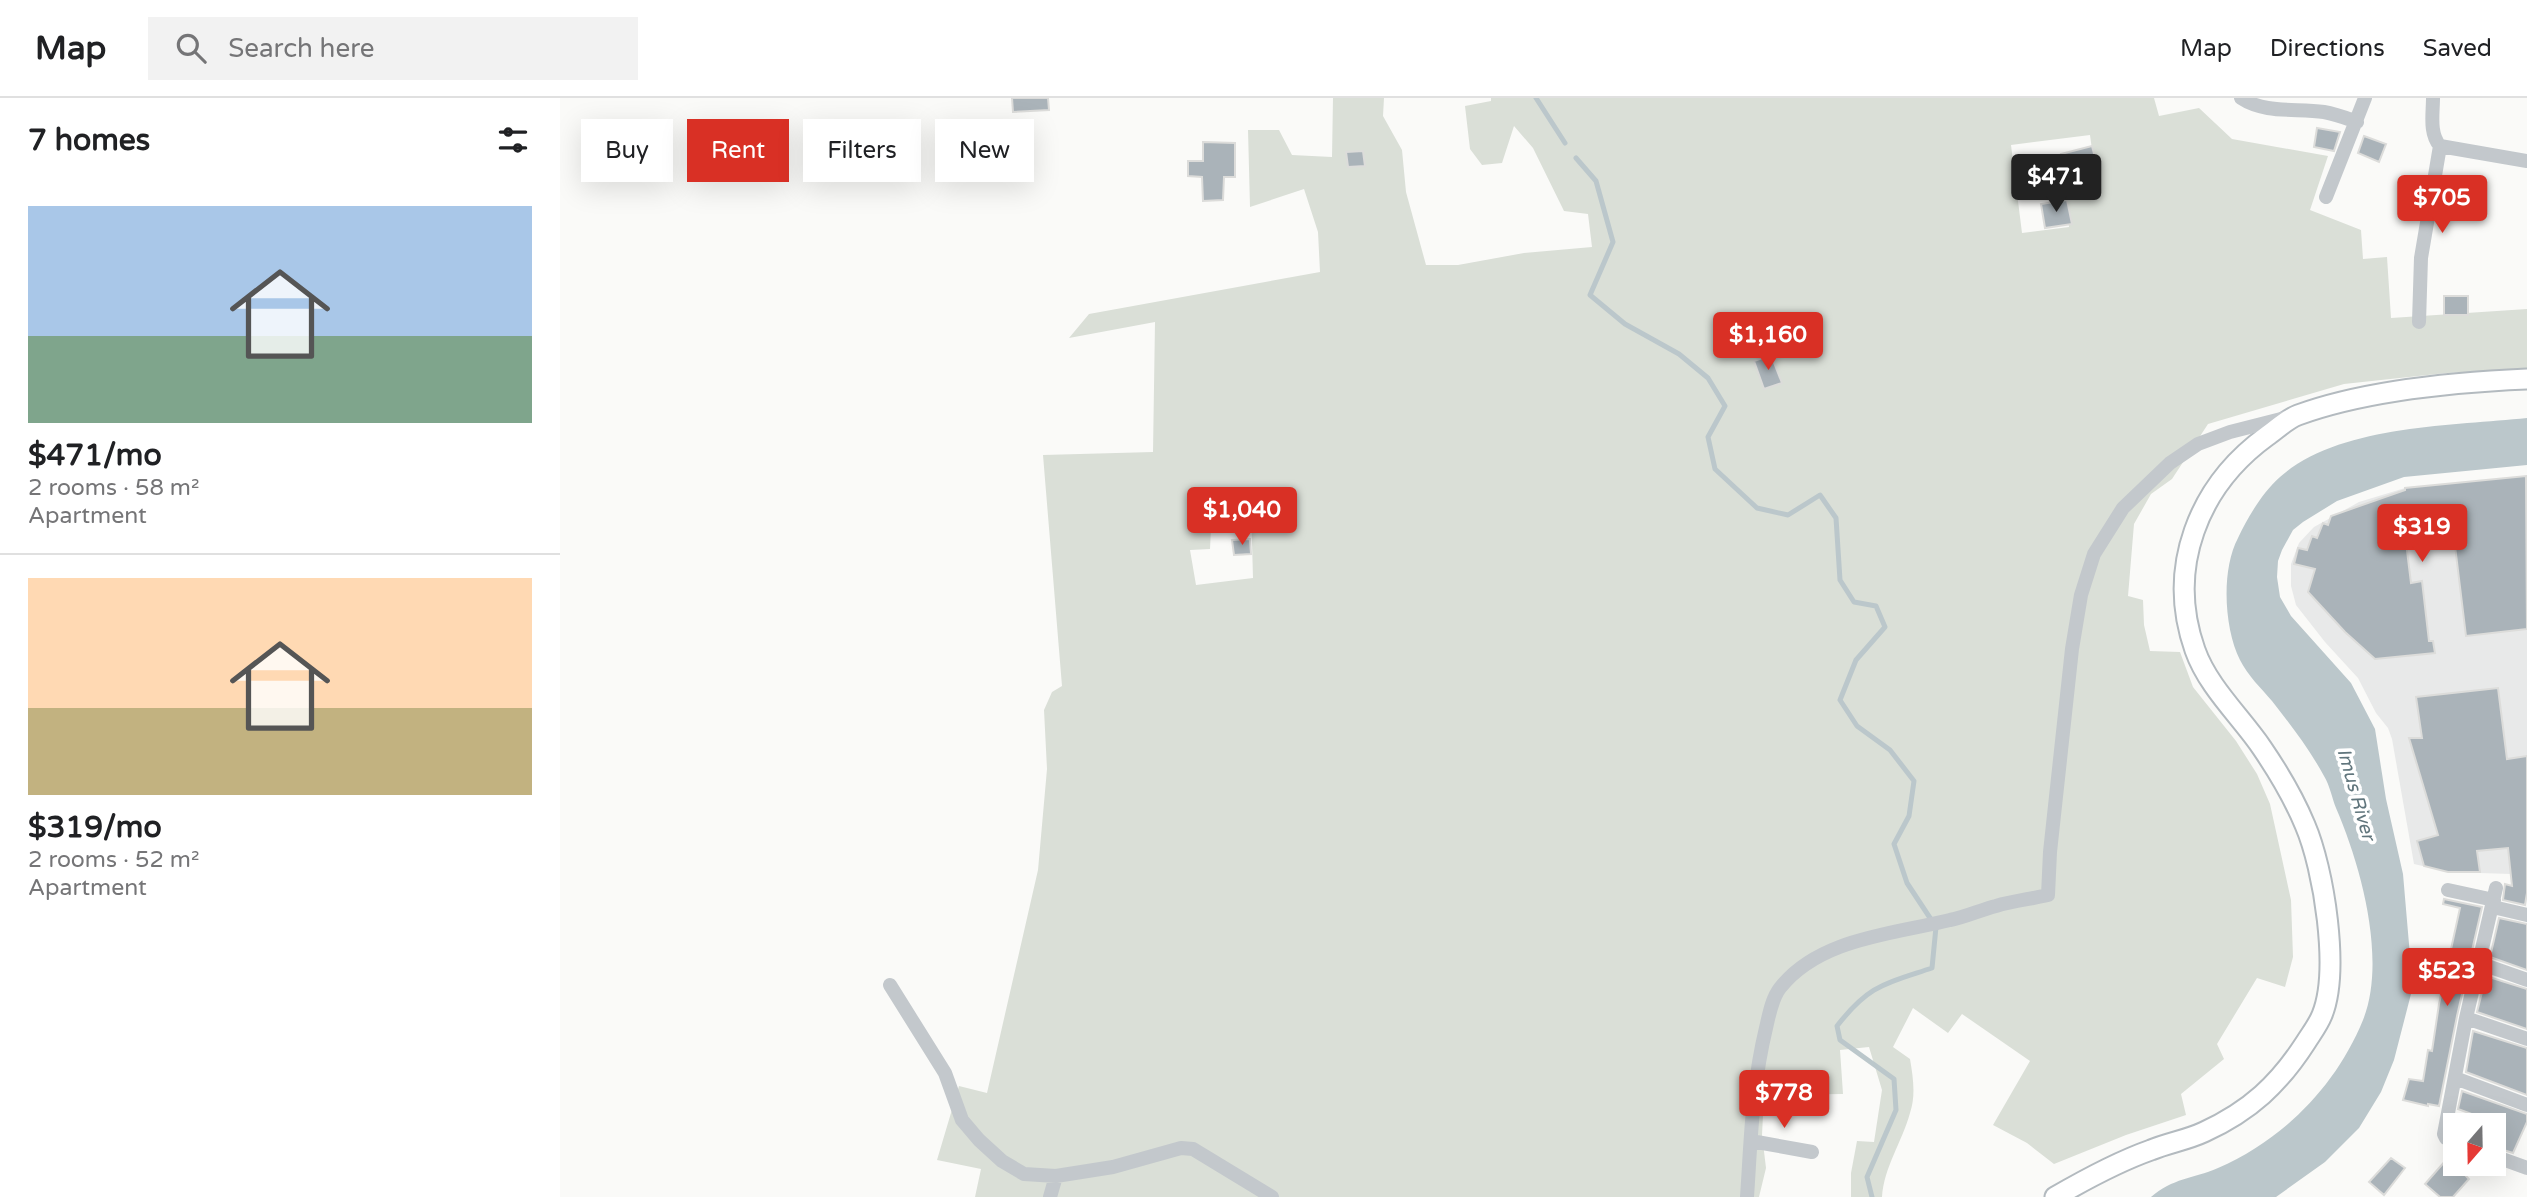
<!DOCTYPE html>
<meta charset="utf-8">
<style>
body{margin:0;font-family:"Varela Round",sans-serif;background:#f2f2f2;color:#202124;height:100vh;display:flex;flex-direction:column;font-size:26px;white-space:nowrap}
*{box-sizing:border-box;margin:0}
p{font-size:23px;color:#757577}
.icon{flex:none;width:38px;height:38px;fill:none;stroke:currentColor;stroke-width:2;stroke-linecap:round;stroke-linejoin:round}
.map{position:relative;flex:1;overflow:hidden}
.panel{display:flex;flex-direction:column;background:#fff;width:560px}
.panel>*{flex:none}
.banner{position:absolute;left:21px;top:21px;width:665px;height:63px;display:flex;gap:14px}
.needle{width:46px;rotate:200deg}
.buttons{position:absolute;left:1883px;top:1015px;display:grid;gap:14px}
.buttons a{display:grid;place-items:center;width:63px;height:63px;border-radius:0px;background:#fff;box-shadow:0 7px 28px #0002;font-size:35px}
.price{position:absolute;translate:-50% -60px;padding:0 16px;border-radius:7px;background:#d93025;color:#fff;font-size:23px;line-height:46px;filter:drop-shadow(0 2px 4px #0008)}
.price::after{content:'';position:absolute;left:50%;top:42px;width:21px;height:16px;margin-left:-10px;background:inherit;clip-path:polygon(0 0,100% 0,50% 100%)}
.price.selected{background:#222;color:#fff}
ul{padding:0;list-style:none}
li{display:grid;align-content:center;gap:14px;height:371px;padding:0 28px}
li+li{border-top:2px solid #e0e0e0}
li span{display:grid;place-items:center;height:217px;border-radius:0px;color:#555}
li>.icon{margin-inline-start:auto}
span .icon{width:126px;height:126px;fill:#fffc;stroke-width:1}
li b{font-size:30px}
h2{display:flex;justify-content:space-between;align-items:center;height:84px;padding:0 28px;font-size:30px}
.chip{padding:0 24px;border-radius:0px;background:#fff;box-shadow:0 7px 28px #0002;font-size:24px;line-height:63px}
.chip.selected{background:#d93025;color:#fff}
header{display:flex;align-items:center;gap:42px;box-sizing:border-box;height:98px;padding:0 35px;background:#fff;border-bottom:2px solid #e0e0e0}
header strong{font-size:33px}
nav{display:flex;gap:38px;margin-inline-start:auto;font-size:24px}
.search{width:490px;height:63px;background:#f2f2f2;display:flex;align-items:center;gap:18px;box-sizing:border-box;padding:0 24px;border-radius:0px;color:#757577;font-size:26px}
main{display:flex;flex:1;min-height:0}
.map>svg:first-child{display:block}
</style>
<header>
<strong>Map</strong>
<div class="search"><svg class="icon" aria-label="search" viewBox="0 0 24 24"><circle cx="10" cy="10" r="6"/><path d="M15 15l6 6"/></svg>Search here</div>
<nav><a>Map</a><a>Directions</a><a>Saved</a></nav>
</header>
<main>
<section class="panel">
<h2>7 homes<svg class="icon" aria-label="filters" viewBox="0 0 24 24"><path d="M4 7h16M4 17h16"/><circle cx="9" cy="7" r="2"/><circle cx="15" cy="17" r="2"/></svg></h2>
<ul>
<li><span style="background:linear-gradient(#a9c7e8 60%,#7fa58c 0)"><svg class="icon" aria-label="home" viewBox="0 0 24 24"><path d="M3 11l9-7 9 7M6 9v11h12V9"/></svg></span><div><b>$471/mo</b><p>2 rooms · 58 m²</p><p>Apartment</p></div></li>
<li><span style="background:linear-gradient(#ffd9b3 60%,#c2b280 0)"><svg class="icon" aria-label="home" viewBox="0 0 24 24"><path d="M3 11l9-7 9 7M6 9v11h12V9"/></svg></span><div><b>$319/mo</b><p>2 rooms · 52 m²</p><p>Apartment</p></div></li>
</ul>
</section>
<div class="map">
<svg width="1967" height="1099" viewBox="0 0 1967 1099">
<rect width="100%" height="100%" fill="#fafaf8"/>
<path fill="#e8e9e9" d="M1967,378V780L1951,776L1888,774L1854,766L1832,641L1828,630L1816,615L1798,580L1765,544L1736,507L1731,488V466L1739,445L1754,429L1799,404L1845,390Z"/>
<path fill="#dadfd7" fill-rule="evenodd" d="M773,0H824L823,18L842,52L846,94L866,167H898L964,155L1032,149L1028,116L1004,113L973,50L954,28L942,65L922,67L910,51L905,8L931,3V0H1594L1599,18L1639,10L1672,41L1768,58L1750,112L1801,132L1803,161L1827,159L1831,220L1967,211V272L1886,275L1784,286L1648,326L1612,381L1591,396L1574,426L1568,498L1583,502L1584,527L1590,553L1620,554L1633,589L1676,643L1697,676L1710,706L1731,802L1733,859L1725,889L1697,880L1657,946L1664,961L1621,996L1626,1017L1566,1037L1494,1066L1467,1045L1433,1027L1470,963L1402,916L1388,935L1353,910L1333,949L1350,961C1353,979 1356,997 1350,1015C1342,1044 1324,1069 1322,1099H1291V1075L1297,1043L1314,1044L1322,992L1309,949L1280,952L1283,996L1204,997L1202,1037L1206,1070L1199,1099H415L421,1071L377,1062L399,988L427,995L478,772L487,671L484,612L492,594L502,588L483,357L593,354L595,224L509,240L529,216L760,174L758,134L744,91L690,109L688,32H719L732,57L772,59ZM1530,37L1537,88L1504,90L1509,129L1462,135L1451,47ZM691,409L693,480L636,487L630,452L650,451L651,430L656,414Z"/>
<path fill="#bbc7cb" d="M1967,320V367L1844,379L1777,403L1743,424L1733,432L1722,452L1718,463L1717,479L1720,499L1731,518L1791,585L1815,631L1826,701L1843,776L1852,881L1851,896L1834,962L1821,994L1799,1030L1765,1064L1716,1099H1591C1613,1080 1632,1081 1658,1070C1724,1041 1776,988 1803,922C1827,862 1801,768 1776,710C1772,700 1770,688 1764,678C1750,652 1730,626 1712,603C1701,590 1688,578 1680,562C1664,530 1661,472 1678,440C1688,419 1702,395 1720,379C1778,327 1892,328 1967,320Z"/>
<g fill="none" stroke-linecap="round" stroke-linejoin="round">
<path stroke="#bbc7cb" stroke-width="5" d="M976,0L1005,45
M1016,60L1036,83L1053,144L1030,197L1065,226L1119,256L1148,280L1165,308L1148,339L1155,371L1197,410L1228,417L1260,397L1276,420L1280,482L1294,504L1316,508L1325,529L1296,562L1280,602L1297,628L1330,652L1354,683L1349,718L1334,746L1347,785L1376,829L1372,870C1324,886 1309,887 1277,928L1280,942L1334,981L1336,1012L1307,1079L1312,1099"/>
</g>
<path fill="#aab3b9" stroke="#dcdcda" stroke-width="2" d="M452,0H488L489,12L453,14Z
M1757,30L1780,34L1774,53L1754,49Z
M1804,38L1826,46L1819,64L1798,55Z
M643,44L675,45V79H664L663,102L643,103L642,79L628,78V63H643Z
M1532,48L1539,75L1508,83L1501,56Z
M803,53L805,68L788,69L786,54Z
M1507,102L1512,126L1485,130L1481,106Z
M1884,198H1908V217H1884Z
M1211,257L1222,285L1204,291L1194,263Z
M1966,378L1967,531L1906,538L1891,415L1855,419L1856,435L1845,436L1851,485L1862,483L1869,543H1873L1875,555L1815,561L1785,534L1748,494L1755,471L1734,466L1738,450L1747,452L1752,438L1757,440L1763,425L1768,427L1771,418L1845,392V390Z
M690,441L691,456L674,457L672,442Z
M1938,590L1947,661L1967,658V795L1965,807L1943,802L1945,786L1952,788L1948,750L1917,753L1920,774H1888L1864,768L1857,743L1878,737L1849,640H1862L1856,599Z
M1884,801L1922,809L1897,918L1879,1008L1868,1006V1008L1843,1002L1849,981L1863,983L1868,952L1872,953L1879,906L1900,810L1883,806Z
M1939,820L1967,826V872L1930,859Z
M1926,878L1967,891V931L1917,914Z
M1913,933L1967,950V997L1906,974Z
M1902,993L1967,1016V1024L1953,1055L1934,1049V1027H1917L1920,1019L1898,1011Z
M1894,1053L1895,1066H1911L1903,1075L1909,1081L1893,1099H1880L1865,1086Z
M1831,1060L1845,1070L1824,1097L1809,1084Z"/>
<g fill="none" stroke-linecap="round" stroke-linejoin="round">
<g stroke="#b3babf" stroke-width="23">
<path id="secondary" d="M1495,1099C1526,1081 1557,1064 1591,1052C1608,1045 1627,1042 1644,1034C1690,1013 1719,986 1746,944C1751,936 1758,927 1762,917C1780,873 1764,771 1745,727C1735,703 1717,672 1702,650C1681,619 1648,589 1635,552C1606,470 1638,388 1707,338C1717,331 1727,321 1738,317C1804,293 1897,284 1967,281"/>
</g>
<path stroke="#c3c8cc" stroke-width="14" d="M1681,0C1705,16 1736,10 1764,14C1776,16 1786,20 1797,24
M1873,0C1873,16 1869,35 1880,48L1967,63
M1766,99L1805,0
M1859,224L1861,160L1880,48
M1888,792L1934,802
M1933,809L1967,817
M1919,865L1967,882
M330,887L385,975L402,1022L419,1042L442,1063L464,1076L496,1078L553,1069L621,1050L633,1051L712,1099
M1906,920L1967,941
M1895,980L1967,1007
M1191,1043L1252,1054
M1895,1044L1886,1040L1884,1036L1906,920L1936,790
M1934,1058L1967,1070
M490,1099L496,1078
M1187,1099C1191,1040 1192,988 1206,930C1209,917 1212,900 1220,890C1259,840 1334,836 1390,822C1406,819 1420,812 1436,808C1453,803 1471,801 1488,797L1490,754L1512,551L1521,497L1534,456L1563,410L1610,365L1638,346L1670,334L1725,320"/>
<use href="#secondary" stroke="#fff" stroke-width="19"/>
</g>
<g text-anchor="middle" stroke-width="7" stroke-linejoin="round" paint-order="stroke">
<g font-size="19" font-style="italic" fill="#60757c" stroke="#fff">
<text transform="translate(1797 696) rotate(74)" y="7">Imus River</text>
</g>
</g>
</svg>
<div class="buttons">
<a><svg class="needle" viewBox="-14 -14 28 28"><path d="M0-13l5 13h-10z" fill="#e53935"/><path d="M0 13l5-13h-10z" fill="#757577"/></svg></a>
</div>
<b class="price selected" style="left:1496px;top:116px">$471</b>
<b class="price" style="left:1882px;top:137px">$705</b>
<b class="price" style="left:1208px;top:274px">$1,160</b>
<b class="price" style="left:682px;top:449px">$1,040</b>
<b class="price" style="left:1862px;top:466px">$319</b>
<b class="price" style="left:1887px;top:910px">$523</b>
<b class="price" style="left:1224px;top:1032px">$778</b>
<div class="banner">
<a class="chip">Buy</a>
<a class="chip selected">Rent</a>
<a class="chip">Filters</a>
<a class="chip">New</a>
</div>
</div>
</main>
